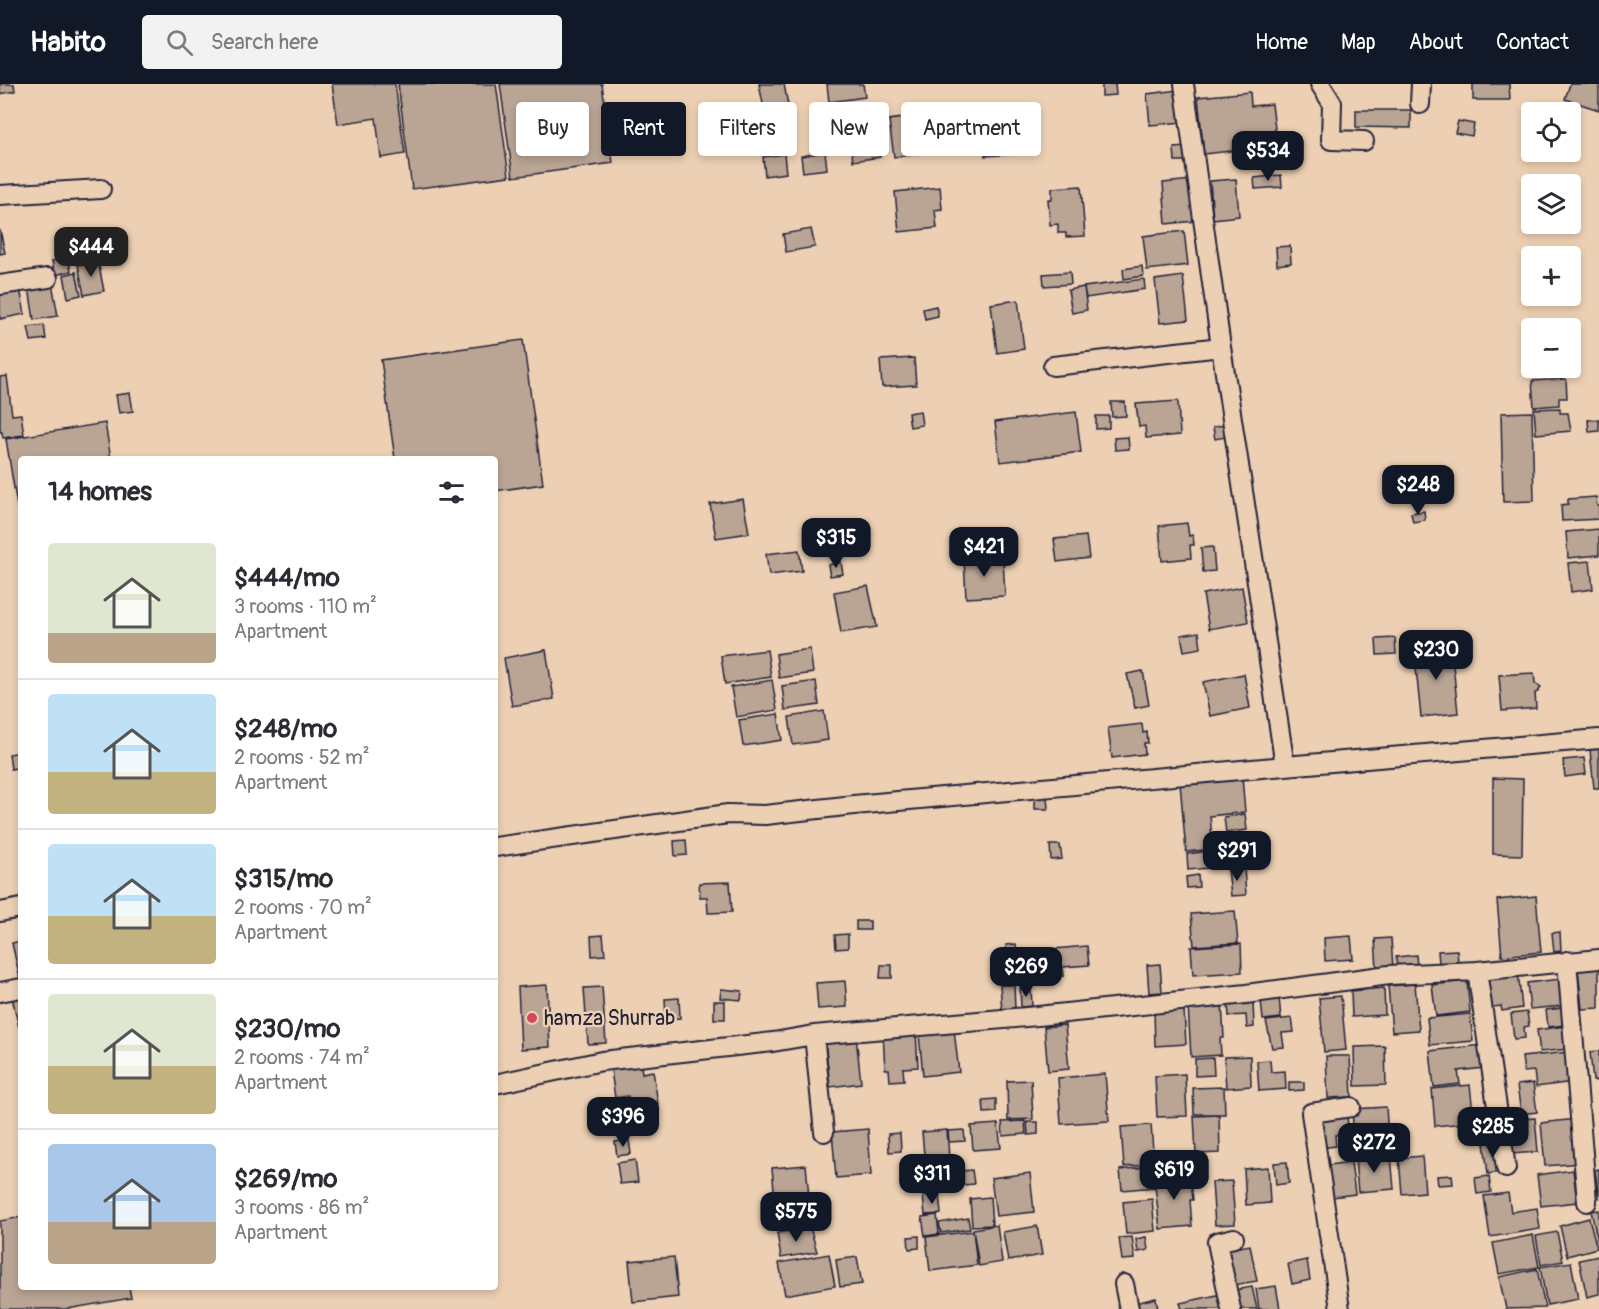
<!DOCTYPE html>
<meta charset="utf-8">
<style>
body{margin:0;font-family:Pangolin,sans-serif;background:#f2f2f3;color:#2b2b33;height:100vh;display:flex;flex-direction:column;font-size:22px;white-space:nowrap}
*{box-sizing:border-box;margin:0}
p{font-size:20px;color:#7c7c81}
.icon{flex:none;width:33px;height:33px;fill:none;stroke:currentColor;stroke-width:2;stroke-linecap:round;stroke-linejoin:round}
.map{position:relative;flex:1;overflow:hidden}
.side{position:absolute;left:18px;top:372px;width:480px;height:834px;display:flex;flex-direction:column;background:#fff;border-radius:6px;box-shadow:0 3px 9px #0003}
.side>*{flex:none}
.guide{position:absolute;left:516px;top:18px;width:570px;height:54px;display:flex;gap:12px}
.fabs{position:absolute;left:1521px;top:18px;display:grid;gap:12px}
.fabs a{display:grid;place-items:center;width:60px;height:60px;border-radius:6px;background:#fff;box-shadow:0 3px 9px #0003;font-size:30px}
.price{position:absolute;translate:-50% -51px;padding:0 14px;border-radius:12px;background:#111827;color:#fff;font-size:20px;line-height:39px;filter:drop-shadow(0 2px 3px #0008)}
.price::after{content:'';position:absolute;left:50%;top:36px;width:18px;height:14px;margin-left:-9px;background:inherit;clip-path:polygon(0 0,100% 0,50% 100%)}
.price.active{background:#222;color:#fff}
ul{padding:0;list-style:none}
li{display:flex;align-items:center;gap:18px;height:150px;padding:0 30px}
li+li{border-top:2px solid #e1e1e2}
li span{display:grid;place-items:center;flex:none;width:168px;height:120px;border-radius:6px;color:#555}
li>.icon{margin-inline-start:auto}
span .icon{width:72px;height:72px;fill:#fffc;stroke-width:1}
li b{font-size:26px}
h2{display:flex;justify-content:space-between;align-items:center;height:72px;padding:0 30px;font-size:26px}
.pill{padding:0 21px;border-radius:6px;background:#fff;box-shadow:0 3px 9px #0003;font-size:21px;line-height:54px}
.pill.active{background:#111827;color:#fff}
header{display:flex;align-items:center;gap:36px;box-sizing:border-box;height:84px;padding:0 30px;background:#111827;color:#fff}
header strong{font-size:28px}
nav{display:flex;gap:33px;margin-inline-start:auto;font-size:21px}
.search{width:420px;height:54px;background:#f2f2f3;display:flex;align-items:center;gap:15px;box-sizing:border-box;padding:0 21px;border-radius:6px;color:#7c7c81;font-size:22px}
.map>svg:first-child{display:block}
</style>
<header>
<strong>Habito</strong>
<div class="search"><svg class="icon" aria-label="search" viewBox="0 0 24 24"><circle cx="10" cy="10" r="6"/><path d="M15 15l6 6"/></svg>Search here</div>
<nav><a>Home</a><a>Map</a><a>About</a><a>Contact</a></nav>
</header>
<div class="map">
<svg width="1599" height="1225" viewBox="0 0 1599 1225">
<rect width="100%" height="100%" fill="#edd0b3"/>
<filter id="ink" filterUnits="userSpaceOnUse"><feTurbulence type="fractalNoise" baseFrequency=".0167" numOctaves="2"/><feDisplacementMap in="SourceGraphic" scale="12" xChannelSelector="R" yChannelSelector="G"/><feConvolveMatrix kernelMatrix="1 2 1 2 8 2 1 2 1" color-interpolation-filters="sRGB"/></filter>
<g filter="url(#ink)">
<path fill="#baa595" stroke="#22223b" stroke-width="1.5" d="M0,0H14L15,7L0,10Z
M332,0H395L405,70L381,74L376,34L338,40Z
M398,0H496L509,92L412,105Z
M500,0H602L613,79L513,93Z
M759,0H784L788,21L764,25Z
M827,0H863L865,13L829,18Z
M1102,0H1115L1116,11L1102,12Z
M1473,0H1509L1510,16H1473Z
M1570,0H1599V26L1565,15Z
M1178,6L1184,38L1150,41L1147,10Z
M1250,8L1251,22L1272,20L1277,62L1204,70L1198,13Z
M1356,26H1411V44L1356,43Z
M923,31L925,45L928,49L926,54L928,68L894,73L889,36Z
M1014,33L1016,70L985,72L983,36Z
M875,35L880,73L853,77L851,61L832,64L829,42Z
M1458,37L1474,40L1472,52L1455,49Z
M1186,63L1187,77H1175L1174,64Z
M825,68L827,85L803,88L801,72Z
M784,70L786,89L765,92L763,73Z
M1281,91L1282,103L1255,105L1254,94Z
M1236,95L1239,132L1213,135L1210,97Z
M1192,96L1195,137L1166,140L1163,99Z
M1081,102L1085,152L1066,153V149H1058V140L1050,141L1048,115H1052V104Z
M940,103L942,125L935,126L937,144L899,148L895,108Z
M811,145L815,163L786,168L783,150Z
M0,146L5,169L0,170Z
M1184,147L1188,181L1147,186L1143,152Z
M1290,162L1291,179L1277,181L1276,163Z
M68,174L71,187L55,191L52,177Z
M98,177L104,207L84,211L78,181Z
M1142,182L1143,192L1124,195L1123,185Z
M76,188L81,211L68,214L64,191Z
M1070,188L1071,200L1044,202L1043,190Z
M1183,192L1188,236L1160,239L1155,196Z
M1144,195L1145,205L1086,214L1084,203Z
M52,199L58,232L34,236L29,203Z
M19,200L25,230L0,235V203Z
M1084,203L1087,226L1072,229L1068,206Z
M1018,216L1024,265L997,269L991,220Z
M936,222L938,232L925,235L923,225Z
M1573,239L1574,269H1570V244H1534V242Z
M44,241L46,255L31,257L28,243Z
M523,256L543,400L495,407V375H395L381,276Z
M914,274L916,301L882,303L880,276Z
M7,292L12,331L21,330L24,351L3,354L2,348H0V293Z
M1566,295L1567,314H1559V321L1534,323L1532,297Z
M130,309L133,327L119,329L116,311Z
M1178,317L1180,351L1146,354L1145,342L1139,343L1136,320Z
M1111,318H1125L1126,332L1112,333Z
M1560,324V329H1568L1571,347L1536,350L1534,325Z
M920,327L922,341L910,343L908,329Z
M1076,328L1081,368L1000,378L995,338Z
M1532,328L1534,417L1503,418L1501,329Z
M1096,332H1109V344L1096,345Z
M1599,335V347L1589,348L1588,336Z
M105,339L111,375H21V428H18L6,355Z
M1225,341L1226,353L1215,355L1213,343Z
M1128,353L1129,365L1115,366L1114,354Z
M1596,413L1597,422H1599V435L1562,437L1561,421L1568,420V415Z
M743,415L749,449L716,454L710,420Z
M1424,427L1425,436L1413,438L1411,429Z
M1187,439L1189,452L1193,451L1194,461H1190L1191,474L1162,477L1159,442Z
M1599,445V471L1568,474L1566,448Z
M1086,452L1089,474L1057,478L1054,455Z
M1213,463L1215,487L1203,488L1201,464Z
M799,466L802,487L769,491L766,470Z
M1003,474L1005,512L966,514L964,476Z
M1590,477L1593,505L1571,508L1568,479Z
M841,478L843,490L830,492L828,481Z
M868,502L877,543L841,549L834,508Z
M1242,503L1248,538L1209,545L1203,510Z
M1199,548L1201,564L1184,567L1181,551Z
M1441,549L1442,561L1428,562L1427,550Z
M1395,554L1396,570L1377,571L1376,555Z
M1451,561L1458,629L1421,633L1414,565Z
M810,565L813,589L779,594L776,570Z
M546,566L554,615L512,622L504,574Z
M767,566L771,593L725,600L721,572Z
M1143,587L1149,621L1135,624L1127,590Z
M1534,589L1535,599L1541,603L1538,608L1535,609L1536,624L1502,627L1499,591Z
M1244,590L1250,624L1210,632L1203,598Z
M772,596L777,626L736,633L731,603Z
M816,597L819,621L785,626L782,602Z
M824,627L828,656L793,661L789,633Z
M778,630L782,656L743,662L739,636Z
M1142,640L1143,649L1147,648L1148,659H1144L1145,670L1112,674L1108,644Z
M1599,665V704H1594L1590,666Z
M21,668V683L11,685L9,670Z
M1584,674L1586,690L1565,693L1563,676Z
M1242,693L1245,728L1210,732L1213,765L1186,768L1180,699Z
M1493,694L1523,695L1522,771L1493,770Z
M1035,713H1047L1048,725H1035Z
M1245,730L1247,746L1226,749L1224,733Z
M686,756L687,771L675,772L674,757Z
M1050,761H1060L1062,775L1051,776Z
M1238,762L1241,781L1221,784L1219,764Z
M1217,766L1219,783L1188,786L1187,770Z
M1244,784L1246,811L1231,812L1228,785Z
M1198,791L1199,803L1187,804L1186,793Z
M730,798L732,828L708,829L707,813H700L699,799Z
M1536,812L1541,868L1502,872L1497,816Z
M1235,827L1238,859L1194,862L1191,830Z
M856,837H870V846H856Z
M1560,848L1561,867L1554,868L1552,849Z
M848,850V864L836,865L835,851Z
M603,851L605,871L592,872L591,852Z
M1351,852L1353,875L1325,877L1324,854Z
M1391,854L1393,884L1377,885L1375,855Z
M21,857V895H20L12,859Z
M1016,860L1018,882L1008,883L1006,861Z
M1241,860L1242,888L1193,891L1191,863Z
M1087,862L1089,881L1063,883L1064,892L1056,893L1054,865Z
M1457,866L1458,878L1439,879L1438,867Z
M1416,871L1417,882L1397,883L1396,873Z
M1160,880L1162,908L1149,909L1147,881Z
M881,881H892V894H880Z
M1599,883V924L1582,925L1578,885Z
M1518,888L1522,924L1502,927L1501,922L1486,924L1482,893Z
M1560,895L1563,922L1530,925L1527,899Z
M845,897L847,923L818,925L816,899Z
M1467,897L1470,928L1436,932L1432,901Z
M1415,900L1419,946L1392,948L1388,902Z
M547,901L550,963L521,965L518,903Z
M1000,901H1014L1015,925L1002,926Z
M602,903L606,959L588,960L584,904Z
M1031,904L1032,922L1021,923L1020,905Z
M1384,904L1385,931L1352,933L1351,907Z
M721,905L742,907L741,916L720,914Z
M21,907V952L11,909Z
M1341,912L1346,966L1324,968L1319,914Z
M679,914L680,934L666,935L665,915Z
M1279,914L1281,934L1263,936L1261,916Z
M714,917H725V935H714Z
M1253,918L1254,943L1247,944L1246,931L1229,932L1228,919Z
M1222,919L1224,954H1220L1221,971L1191,973L1188,921Z
M1563,924L1565,941L1548,943L1546,926Z
M1184,926L1186,960L1155,962L1154,927Z
M1527,928L1529,942L1524,943L1525,954L1514,955L1511,930Z
M1470,930L1473,957L1430,961L1427,934Z
M1292,934L1294,948L1282,949L1284,963L1272,964L1266,937Z
M1065,941L1069,985L1048,987L1044,943Z
M1565,942L1568,965L1540,968L1537,946Z
M954,946L959,988L923,992L919,950Z
M916,948L918,983L903,984L904,996L890,997L889,985H885L883,950Z
M856,952L861,999L830,1003L825,956Z
M1482,961L1484,984L1458,987L1460,1000L1434,1003L1430,967Z
M1385,962L1386,1001L1355,1002L1354,963Z
M1599,967V996L1593,997L1590,968Z
M1569,968L1573,998L1536,1003L1534,987L1524,988L1522,973Z
M1250,972L1251,1002L1226,1004L1224,973Z
M1326,972H1350L1352,1013L1328,1014Z
M1213,974L1214,991L1195,992V975Z
M640,975L642,989L653,987L659,1026L631,1030L628,1012L615,1014L610,979Z
M1270,976L1271,988L1285,987L1286,1005L1259,1007L1257,977Z
M1105,990L1109,1037L1061,1040L1058,994Z
M1185,990L1187,1032L1157,1033L1155,992Z
M1031,996L1033,1035L1008,1036L1007,997Z
M1289,998H1304V1006L1289,1007Z
M1533,999L1537,1028L1521,1030L1517,1001Z
M1470,1001L1474,1038L1435,1042L1432,1005Z
M1224,1003L1225,1030H1194L1193,1004Z
M996,1015V1028L984,1029L983,1016Z
M1386,1023L1389,1069L1355,1071L1352,1025Z
M1219,1031L1220,1069L1196,1070L1194,1032Z
M1347,1033L1349,1049L1335,1051L1336,1062L1320,1064L1317,1037Z
M1535,1034L1538,1068L1511,1070L1508,1036Z
M1576,1035L1581,1079L1545,1082L1541,1039Z
M1025,1037L1026,1050L1003,1052L1002,1038Z
M1027,1038H1038V1050L1028,1051Z
M998,1040L1001,1064L973,1066L971,1042Z
M1151,1041L1154,1080L1124,1083L1121,1043Z
M868,1045L871,1091L836,1094L832,1048Z
M947,1046L950,1088L972,1086L974,1100L927,1104L922,1048Z
M964,1046L965,1057L949,1058L948,1047Z
M900,1049L901,1067L889,1068L888,1050Z
M629,1056L631,1070L617,1072L615,1058Z
M1498,1057L1502,1088L1488,1090L1484,1059Z
M1391,1072L1394,1105L1358,1108L1355,1075Z
M1422,1072L1425,1108L1402,1110L1399,1074Z
M635,1076L638,1098L620,1100L617,1079Z
M1287,1078L1289,1099L1276,1101L1274,1079Z
M1351,1078L1355,1110L1325,1114L1321,1082Z
M806,1081L809,1113L775,1116L772,1084Z
M1153,1082L1155,1103L1122,1106L1120,1086Z
M1268,1083L1270,1119L1246,1121L1244,1085Z
M1599,1085V1115L1595,1086Z
M1573,1086L1577,1118L1541,1122L1537,1091Z
M1030,1089L1034,1128L996,1132L991,1094Z
M1190,1089L1193,1116H1190L1192,1142L1160,1145L1154,1093Z
M1452,1091L1453,1100L1438,1101L1437,1092Z
M1489,1092L1491,1108L1477,1110L1475,1094Z
M1232,1097L1235,1140L1215,1141L1212,1098Z
M1508,1109L1511,1128L1537,1124L1540,1145L1490,1153L1484,1112Z
M939,1110L941,1130L925,1131L923,1112Z
M990,1113L992,1141L972,1142L970,1115Z
M1152,1115L1155,1147L1126,1150L1123,1118Z
M1599,1126V1158H1598L1591,1127Z
M826,1129L827,1140L810,1141L809,1131Z
M937,1131L939,1150L925,1152L922,1133Z
M21,1133V1203H129L131,1214L67,1225H0V1137Z
M968,1134L970,1145L941,1149L939,1139Z
M1589,1134L1597,1164L1567,1172L1560,1142Z
M997,1141L1002,1178L979,1182L973,1145Z
M1037,1142L1042,1171L1008,1177L1003,1148Z
M810,1143L817,1168L781,1174L777,1149Z
M973,1147L977,1181L930,1187L926,1153Z
M1557,1148L1563,1177L1541,1181L1536,1152Z
M1533,1151L1539,1183L1499,1190L1493,1159Z
M919,1152V1164L909,1165L908,1153Z
M1132,1153L1135,1175L1122,1176L1119,1154Z
M1146,1153L1148,1166L1138,1168L1136,1155Z
M1250,1161L1257,1197L1228,1202L1222,1166Z
M829,1170L835,1202L785,1211L779,1179Z
M1599,1172V1210L1587,1213L1579,1176Z
M674,1173L678,1213L633,1218L629,1177Z
M857,1173L862,1200L840,1203L836,1176Z
M1307,1176L1310,1196L1292,1200L1288,1180Z
M1571,1178L1578,1215L1547,1221L1540,1183Z
M1537,1185L1545,1224L1506,1225L1499,1193Z
M1276,1202L1280,1225H1259L1256,1205Z
M1252,1203L1257,1225H1232L1229,1207Z
M1222,1210L1225,1225H1182L1180,1219Z
M1156,1214L1158,1225H1136L1135,1219Z"/>
<g fill="none" stroke-linecap="round" stroke-linejoin="round">
<g stroke="#22223b" stroke-width="22">
<path id="minor" d="M1320,0L1332,19L1331,56L1364,57
M1420,20L1421,0
M0,111L101,105
M0,201L48,194
M1053,282L1221,263
M1285,682L1599,655
M495,763L728,730L765,731L854,721L1285,682L1221,263L1184,0
M0,828L21,824
M1567,877L1587,1118
M1477,887L1506,1084
M0,908L21,904
M814,951L824,1048
M495,1000L602,977L773,958L814,951L1038,932L1246,910L1389,891L1477,887L1599,875
M1124,1200L1129,1225
M1231,1225L1217,1158L1234,1154
M1340,1225L1311,1029L1351,1023"/>
</g>
<use href="#minor" stroke="#edd0b3" stroke-width="18"/>
</g>
</g>
<circle fill="#d1495b" stroke="#edd0b3" stroke-width="2" cx="532" cy="934" r="6"/>
<g text-anchor="middle" stroke-width="4.5" stroke-linejoin="round" paint-order="stroke">
<g font-size="21" fill="#22223b" stroke="#edd0b3" text-anchor="start">
<text x="544" y="941">hamza Shurrab</text>
</g>
</g>
</svg>
<div class="fabs">
<a><svg class="icon" aria-label="locate" viewBox="0 0 24 24"><circle cx="12" cy="12" r="6"/><path d="M12 2v4M12 18v4M2 12h4M18 12h4"/></svg></a>
<a><svg class="icon" aria-label="layers" viewBox="0 0 24 24"><path d="M12 4l9 5-9 5-9-5zM3 14l9 5 9-5"/></svg></a>
<a>+</a>
<a>−</a>
</div>
<b class="price" style="left:1268px;top:98px">$534</b>
<b class="price active" style="left:91px;top:194px">$444</b>
<b class="price" style="left:1418px;top:432px">$248</b>
<b class="price" style="left:836px;top:485px">$315</b>
<b class="price" style="left:984px;top:494px">$421</b>
<b class="price" style="left:1436px;top:597px">$230</b>
<b class="price" style="left:1237px;top:798px">$291</b>
<b class="price" style="left:1026px;top:914px">$269</b>
<b class="price" style="left:623px;top:1064px">$396</b>
<b class="price" style="left:1493px;top:1074px">$285</b>
<b class="price" style="left:1374px;top:1090px">$272</b>
<b class="price" style="left:1174px;top:1117px">$619</b>
<b class="price" style="left:932px;top:1121px">$311</b>
<b class="price" style="left:796px;top:1159px">$575</b>
<div class="guide">
<a class="pill">Buy</a>
<a class="pill active">Rent</a>
<a class="pill">Filters</a>
<a class="pill">New</a>
<a class="pill">Apartment</a>
</div>
<section class="side">
<h2>14 homes<svg class="icon" aria-label="filters" viewBox="0 0 24 24"><path d="M4 7h16M4 17h16"/><circle cx="9" cy="7" r="2"/><circle cx="15" cy="17" r="2"/></svg></h2>
<ul>
<li><span style="background:linear-gradient(#dfe7d0 75%,#b9a48a 0)"><svg class="icon" aria-label="home" viewBox="0 0 24 24"><path d="M3 11l9-7 9 7M6 9v11h12V9"/></svg></span><div><b>$444/mo</b><p>3 rooms · 110 m²</p><p>Apartment</p></div></li>
<li><span style="background:linear-gradient(#bfe0f5 65%,#c2b280 0)"><svg class="icon" aria-label="home" viewBox="0 0 24 24"><path d="M3 11l9-7 9 7M6 9v11h12V9"/></svg></span><div><b>$248/mo</b><p>2 rooms · 52 m²</p><p>Apartment</p></div></li>
<li><span style="background:linear-gradient(#bfe0f5 60%,#c2b280 0)"><svg class="icon" aria-label="home" viewBox="0 0 24 24"><path d="M3 11l9-7 9 7M6 9v11h12V9"/></svg></span><div><b>$315/mo</b><p>2 rooms · 70 m²</p><p>Apartment</p></div></li>
<li><span style="background:linear-gradient(#dfe7d0 60%,#c2b280 0)"><svg class="icon" aria-label="home" viewBox="0 0 24 24"><path d="M3 11l9-7 9 7M6 9v11h12V9"/></svg></span><div><b>$230/mo</b><p>2 rooms · 74 m²</p><p>Apartment</p></div></li>
<li><span style="background:linear-gradient(#a9c7e8 65%,#b9a48a 0)"><svg class="icon" aria-label="home" viewBox="0 0 24 24"><path d="M3 11l9-7 9 7M6 9v11h12V9"/></svg></span><div><b>$269/mo</b><p>3 rooms · 86 m²</p><p>Apartment</p></div></li>
</ul>
</section>
</div>
